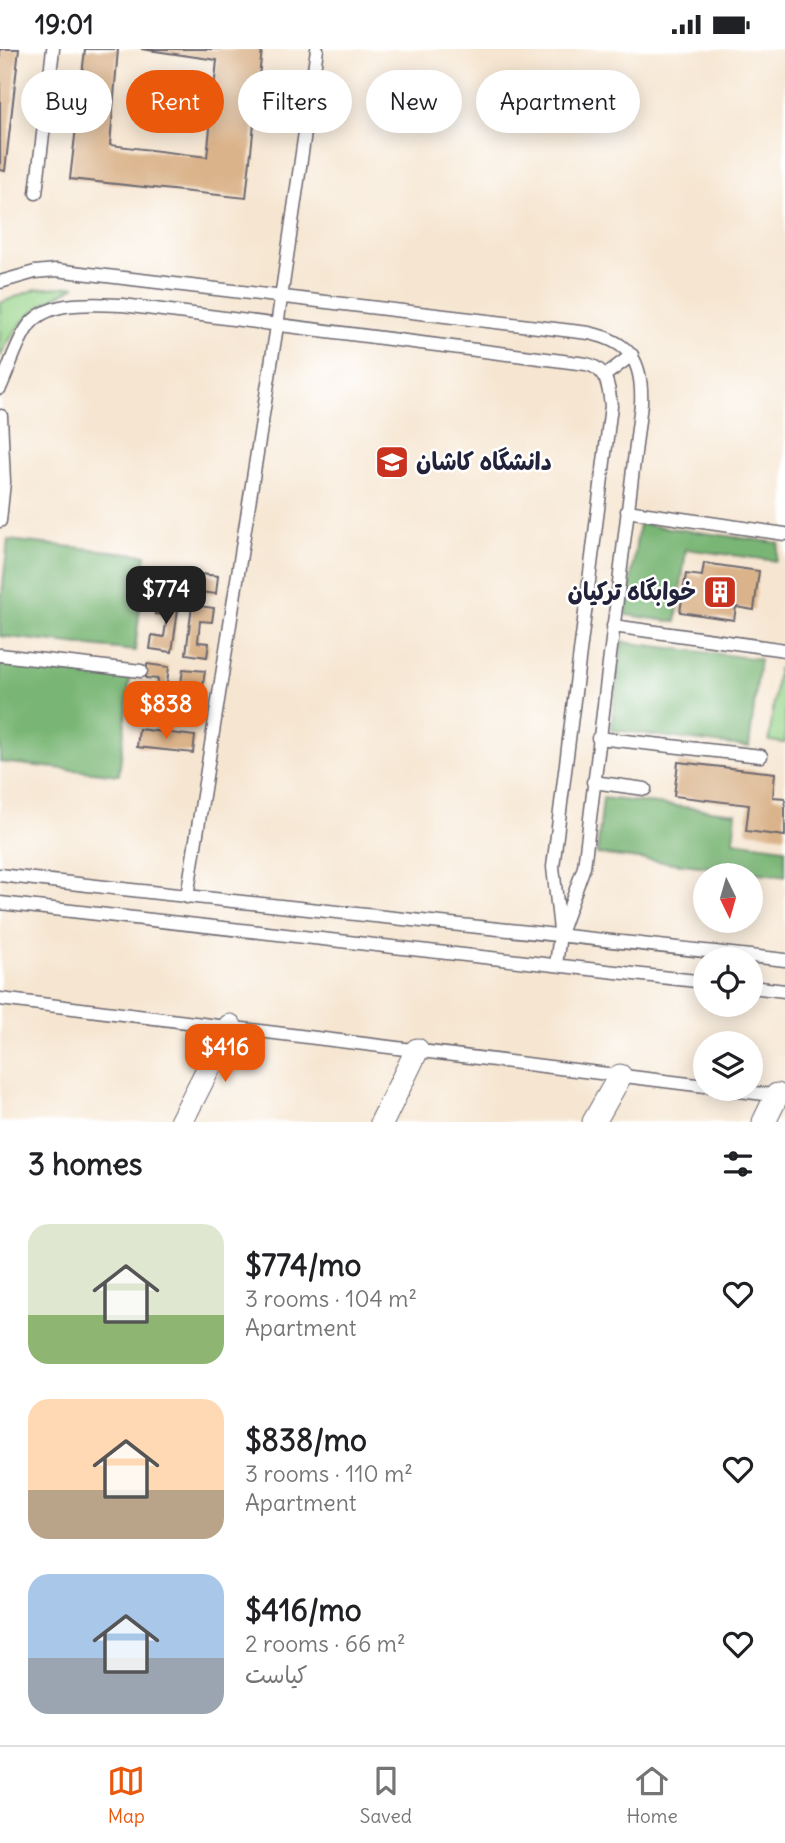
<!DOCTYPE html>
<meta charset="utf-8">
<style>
body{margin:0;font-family:Delius,"Playpen Sans Arabic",sans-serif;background:#f6f6f6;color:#202124;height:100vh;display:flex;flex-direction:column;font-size:26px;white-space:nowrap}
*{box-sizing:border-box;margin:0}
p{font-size:23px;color:#757577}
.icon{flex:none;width:38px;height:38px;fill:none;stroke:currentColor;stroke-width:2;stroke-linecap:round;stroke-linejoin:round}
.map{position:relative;height:1073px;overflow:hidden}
.sheet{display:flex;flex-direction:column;background:#fff;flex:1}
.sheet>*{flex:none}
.top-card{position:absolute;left:21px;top:21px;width:744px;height:63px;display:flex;gap:14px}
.needle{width:46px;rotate:175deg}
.buttons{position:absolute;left:693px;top:814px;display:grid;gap:14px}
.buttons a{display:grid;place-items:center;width:70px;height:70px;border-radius:50%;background:#fff;box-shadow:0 4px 18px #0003;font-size:35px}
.price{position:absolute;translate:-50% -60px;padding:0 16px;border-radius:14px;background:#ea580c;color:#fff;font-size:23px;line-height:46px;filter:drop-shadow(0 2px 4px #0008)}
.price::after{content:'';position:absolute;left:50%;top:42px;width:21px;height:16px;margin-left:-10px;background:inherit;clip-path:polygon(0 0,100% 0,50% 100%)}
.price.active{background:#222;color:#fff}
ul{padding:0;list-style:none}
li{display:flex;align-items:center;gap:21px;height:175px;padding:0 28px}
li span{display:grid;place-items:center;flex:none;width:196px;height:140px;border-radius:21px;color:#555}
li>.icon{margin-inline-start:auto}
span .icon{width:84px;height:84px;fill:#fffc;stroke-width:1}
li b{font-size:30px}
h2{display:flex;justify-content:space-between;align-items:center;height:84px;padding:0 28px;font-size:30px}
.pill{padding:0 24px;border-radius:32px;background:#fff;box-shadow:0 4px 18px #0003;font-size:24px;line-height:63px}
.pill.active{background:#ea580c;color:#fff}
.status{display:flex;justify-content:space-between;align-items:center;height:49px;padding:0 35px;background:#fff;direction:ltr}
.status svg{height:19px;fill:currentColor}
.tab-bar{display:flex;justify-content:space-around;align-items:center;height:98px;border-top:2px solid #e0e0e0;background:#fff;font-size:19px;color:#757577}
.tab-bar a{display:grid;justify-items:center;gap:4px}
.tab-bar .active{color:#ea580c}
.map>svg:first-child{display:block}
</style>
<div class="status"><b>19:01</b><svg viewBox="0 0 49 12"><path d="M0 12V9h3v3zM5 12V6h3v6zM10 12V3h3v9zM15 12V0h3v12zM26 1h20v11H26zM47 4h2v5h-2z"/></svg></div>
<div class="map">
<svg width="785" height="1073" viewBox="0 0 785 1073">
<rect width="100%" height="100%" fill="#fff"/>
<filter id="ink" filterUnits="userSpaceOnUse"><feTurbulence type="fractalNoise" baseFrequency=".0143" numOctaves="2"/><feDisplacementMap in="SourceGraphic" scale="14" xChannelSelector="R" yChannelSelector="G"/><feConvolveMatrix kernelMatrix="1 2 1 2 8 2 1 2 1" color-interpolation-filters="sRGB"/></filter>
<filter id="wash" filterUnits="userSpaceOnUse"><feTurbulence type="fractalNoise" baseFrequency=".00686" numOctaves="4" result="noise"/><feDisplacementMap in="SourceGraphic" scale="28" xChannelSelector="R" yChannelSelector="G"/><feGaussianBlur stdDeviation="1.57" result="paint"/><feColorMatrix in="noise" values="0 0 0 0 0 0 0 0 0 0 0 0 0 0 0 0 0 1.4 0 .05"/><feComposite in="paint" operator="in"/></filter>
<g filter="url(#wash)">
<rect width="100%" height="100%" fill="#f6e6d1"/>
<path fill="#97d489" stroke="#5c7b62" stroke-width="2" d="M76,237C36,258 21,266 0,308V254L36,240Z
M778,620L785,621V694L769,692Z"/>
<path fill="#79b675" stroke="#4e6c58" stroke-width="2" d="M639,475L779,494L776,512L686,500L676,573L626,566Z
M8,491L146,506L135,602L0,587V561Z
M622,593L760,610L749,698L611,681Z
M0,615L130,630L119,726L0,713Z
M603,749L736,764L733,792L785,799V827L597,805Z"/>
<g id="blocks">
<path fill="#dab38a" d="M0,0H19L5,122L0,121Z
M85,0H118L110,96L207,108L217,11L141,0H262L246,149L70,130Z
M704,514L759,522L754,561L736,558L734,571L680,563L686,525L702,527Z
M162,521L218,527L216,545L160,538Z
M156,551L179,554L172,603L150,600L152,586L164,588L167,566L155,565Z
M192,556L214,559L212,573L200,572L198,593L209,594L207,608L186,605Z
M147,615L169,618L163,667L141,664L143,650L155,652L158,630L146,629Z
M183,620L205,622L203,636L191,635L188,656L200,657L198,672L176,669Z
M139,680L195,687L193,704L137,698Z
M678,713L775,724L773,748L785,749V787L746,782L749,756L674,747Z"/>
</g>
</g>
<g filter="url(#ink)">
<use href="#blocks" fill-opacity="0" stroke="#6c6770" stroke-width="2"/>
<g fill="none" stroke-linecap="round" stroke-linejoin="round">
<g stroke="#6c6770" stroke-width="15">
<path id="service" d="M36,144L53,0
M0,233L35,223L56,221L589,284C631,293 643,313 641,355L584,818L560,885L556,916
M604,327L632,306
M0,339C9,320 15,297 27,279C46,250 93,255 123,256L586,315C607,319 609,338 611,357L553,818L560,881
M627,462L785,485
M0,472L4,433L1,367
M613,577L785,601
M0,606L141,622
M598,689L761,707
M593,733L645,740
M0,826C261,857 524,881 785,911
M187,848L277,277L317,0
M0,854L705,933
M751,938L785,942
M0,950L705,1037
M722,1040L781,1047"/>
</g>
<g stroke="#6c6770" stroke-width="25">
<path id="minor" d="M181,1073L230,977
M382,1073L417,1001
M594,1073L620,1027
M764,1073L777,1046"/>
</g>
<use href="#service" stroke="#fff" stroke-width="12"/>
<use href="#minor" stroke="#fff" stroke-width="23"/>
</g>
</g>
<defs>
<g id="university-square" transform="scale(1.75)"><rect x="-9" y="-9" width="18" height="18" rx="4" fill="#c8321e" stroke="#fff"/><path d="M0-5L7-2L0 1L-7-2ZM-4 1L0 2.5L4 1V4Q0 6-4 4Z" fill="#fff"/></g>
<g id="building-square" transform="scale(1.75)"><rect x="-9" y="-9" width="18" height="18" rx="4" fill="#c8321e" stroke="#fff"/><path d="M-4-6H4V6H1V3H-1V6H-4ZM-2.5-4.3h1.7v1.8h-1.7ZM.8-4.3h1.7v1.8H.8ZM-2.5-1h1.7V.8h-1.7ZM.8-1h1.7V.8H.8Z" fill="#fff"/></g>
</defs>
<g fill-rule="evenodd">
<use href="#university-square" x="392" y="413"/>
<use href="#building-square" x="720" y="543"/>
</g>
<g text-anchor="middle" stroke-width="5" stroke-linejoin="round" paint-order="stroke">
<g font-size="24" font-weight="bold" fill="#22223b" stroke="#fff" text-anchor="start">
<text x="416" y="421">دانشگاه کاشان</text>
<text x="696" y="551" text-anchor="end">خوابگاه ترکیان</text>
</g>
</g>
</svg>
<div class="buttons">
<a><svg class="needle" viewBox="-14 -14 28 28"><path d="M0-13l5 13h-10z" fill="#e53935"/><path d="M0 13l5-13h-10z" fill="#757577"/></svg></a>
<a><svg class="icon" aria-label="locate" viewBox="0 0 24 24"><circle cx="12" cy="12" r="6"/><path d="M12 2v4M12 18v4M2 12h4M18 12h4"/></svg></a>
<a><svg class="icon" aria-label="layers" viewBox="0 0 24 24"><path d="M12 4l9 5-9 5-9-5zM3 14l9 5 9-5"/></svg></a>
</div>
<b class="price active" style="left:166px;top:577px">$774</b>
<b class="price" style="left:166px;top:692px">$838</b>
<b class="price" style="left:225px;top:1035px">$416</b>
<div class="top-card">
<a class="pill">Buy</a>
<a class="pill active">Rent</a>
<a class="pill">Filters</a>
<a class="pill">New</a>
<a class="pill">Apartment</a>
</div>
</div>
<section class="sheet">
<h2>3 homes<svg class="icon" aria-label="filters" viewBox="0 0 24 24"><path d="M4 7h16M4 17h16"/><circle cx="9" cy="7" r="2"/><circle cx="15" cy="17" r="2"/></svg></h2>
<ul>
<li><span style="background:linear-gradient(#dfe7d0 65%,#8fb573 0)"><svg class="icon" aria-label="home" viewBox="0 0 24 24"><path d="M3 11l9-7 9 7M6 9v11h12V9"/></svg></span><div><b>$774/mo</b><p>3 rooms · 104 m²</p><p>Apartment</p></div><svg class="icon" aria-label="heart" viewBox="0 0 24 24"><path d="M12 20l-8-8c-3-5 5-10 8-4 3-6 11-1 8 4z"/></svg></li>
<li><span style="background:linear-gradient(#ffd9b3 65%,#b9a48a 0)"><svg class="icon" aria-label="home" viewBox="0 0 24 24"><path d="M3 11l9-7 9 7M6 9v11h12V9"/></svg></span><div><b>$838/mo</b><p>3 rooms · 110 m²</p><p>Apartment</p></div><svg class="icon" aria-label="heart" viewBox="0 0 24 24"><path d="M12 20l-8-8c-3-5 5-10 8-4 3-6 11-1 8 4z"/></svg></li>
<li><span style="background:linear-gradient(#a9c7e8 60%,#9aa5b1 0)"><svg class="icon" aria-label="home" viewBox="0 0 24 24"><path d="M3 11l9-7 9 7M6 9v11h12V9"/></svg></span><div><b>$416/mo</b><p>2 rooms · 66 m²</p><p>کیاست</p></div><svg class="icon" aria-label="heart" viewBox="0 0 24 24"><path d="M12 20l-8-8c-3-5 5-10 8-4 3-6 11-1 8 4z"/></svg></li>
</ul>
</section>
<nav class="tab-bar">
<a class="active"><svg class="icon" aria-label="map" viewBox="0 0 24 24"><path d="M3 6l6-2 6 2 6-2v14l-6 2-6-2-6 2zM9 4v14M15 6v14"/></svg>Map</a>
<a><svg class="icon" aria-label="saved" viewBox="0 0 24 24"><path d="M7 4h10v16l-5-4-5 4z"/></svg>Saved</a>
<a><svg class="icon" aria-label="home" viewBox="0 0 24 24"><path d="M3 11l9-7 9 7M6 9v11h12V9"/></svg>Home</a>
</nav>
